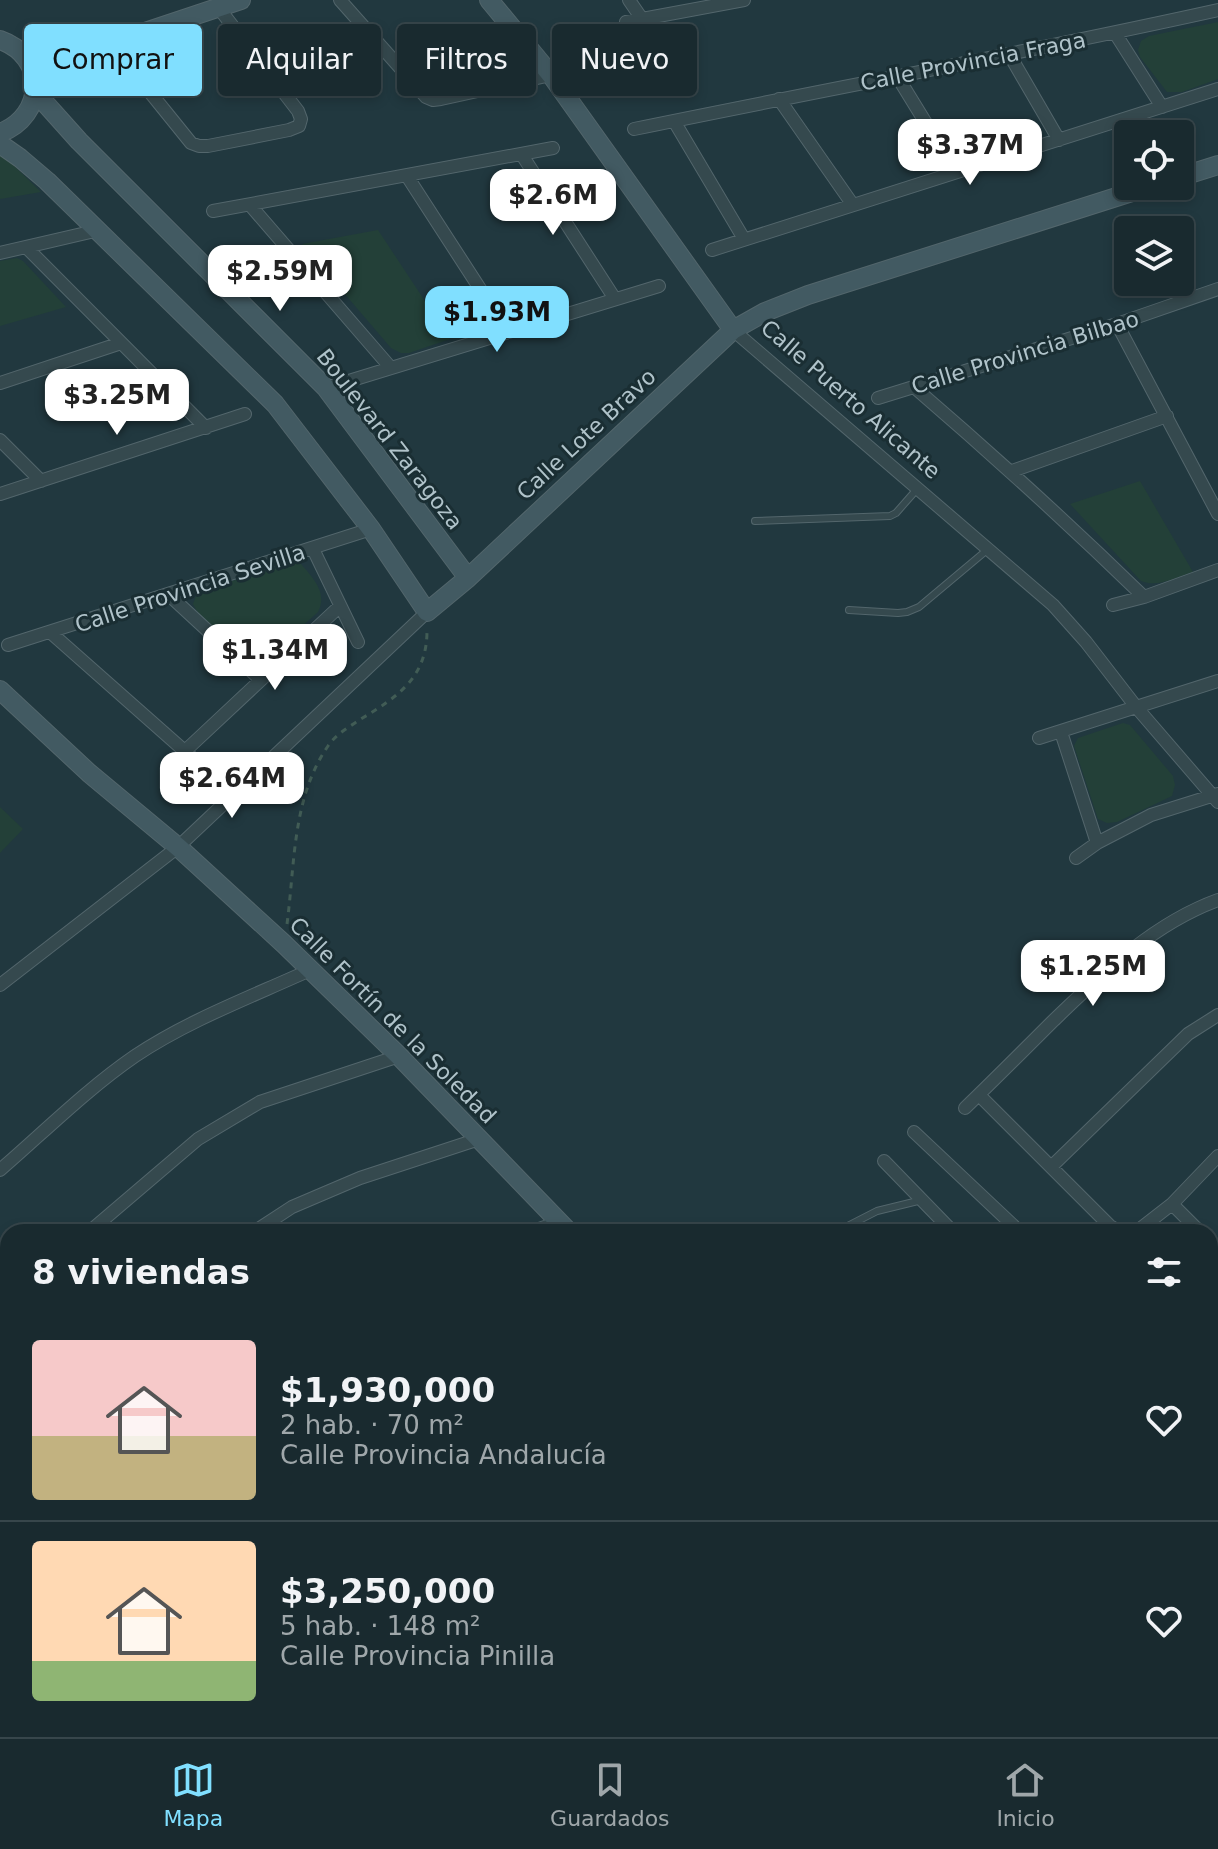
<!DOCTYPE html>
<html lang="es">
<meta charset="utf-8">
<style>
body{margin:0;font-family:"DejaVu Sans",sans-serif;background:#223237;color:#f1f3f6;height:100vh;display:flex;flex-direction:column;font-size:30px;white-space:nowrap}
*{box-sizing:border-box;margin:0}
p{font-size:26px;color:#9fa7aa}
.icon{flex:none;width:44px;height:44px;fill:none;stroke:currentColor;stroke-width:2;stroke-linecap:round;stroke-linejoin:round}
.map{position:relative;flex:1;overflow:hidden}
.drawer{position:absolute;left:0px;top:1224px;width:1218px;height:514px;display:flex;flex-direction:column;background:#192a2f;border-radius:24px 24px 0 0;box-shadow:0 4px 12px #0003,0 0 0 2px #37464b}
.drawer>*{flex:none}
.top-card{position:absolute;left:24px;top:24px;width:800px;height:72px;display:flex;gap:16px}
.controls{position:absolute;left:1114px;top:120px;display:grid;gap:16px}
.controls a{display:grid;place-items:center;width:80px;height:80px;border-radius:8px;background:#192a2f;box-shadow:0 4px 12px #0003,0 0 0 2px #37464b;font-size:40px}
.price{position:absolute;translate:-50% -68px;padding:0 18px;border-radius:16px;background:#fff;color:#222;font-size:26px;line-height:52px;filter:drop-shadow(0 2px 4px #0008)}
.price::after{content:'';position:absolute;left:50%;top:48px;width:24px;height:18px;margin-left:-12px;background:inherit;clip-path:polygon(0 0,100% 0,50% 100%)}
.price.active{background:#80dfff;color:#111}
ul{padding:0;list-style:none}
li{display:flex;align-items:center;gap:24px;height:200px;padding:0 32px}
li+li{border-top:2px solid #37464b}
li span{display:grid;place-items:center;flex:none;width:224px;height:160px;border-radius:8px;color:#555}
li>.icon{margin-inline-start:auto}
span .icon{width:96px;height:96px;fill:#fffc;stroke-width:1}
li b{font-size:34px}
h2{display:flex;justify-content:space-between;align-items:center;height:96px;padding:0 32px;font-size:34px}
.chip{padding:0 28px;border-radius:8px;background:#192a2f;box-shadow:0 4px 12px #0003,0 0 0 2px #37464b;font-size:28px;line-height:72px}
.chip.active{background:#80dfff;color:#111}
.tabs{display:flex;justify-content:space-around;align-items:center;height:112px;border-top:2px solid #37464b;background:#192a2f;font-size:22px;color:#9fa7aa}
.tabs a{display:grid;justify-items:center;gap:4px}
.tabs .active{color:#80dfff}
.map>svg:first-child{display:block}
</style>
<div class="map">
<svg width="1218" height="1737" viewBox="0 0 1218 1737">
<rect width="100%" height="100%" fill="#21383f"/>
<path fill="#234038" d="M1218,22V79L1182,92H1167L1140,57L1138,50L1141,41L1149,36Z
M0,155L5,157L41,192L0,199Z
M378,230L450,339L409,353H401L391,348L302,244Z
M17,258L23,261L66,307L0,326V261Z
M1140,481L1193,572C1177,577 1158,588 1141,581L1070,504Z
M293,564H301C313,578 328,593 318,612L268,657L257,662L251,660L199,615L193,604L196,596L203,589Z
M1123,723L1130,725L1173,776L1175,785L1172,796L1117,822L1107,823L1098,819L1074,746L1078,738Z
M0,807L23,829L0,853Z
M350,1730H443L450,1737H357Z"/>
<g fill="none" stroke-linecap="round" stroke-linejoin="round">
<g stroke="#53666c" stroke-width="8">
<path id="lane" d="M755,521L890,516L896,513L918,488
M849,610L898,613L907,612L919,607L987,550
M836,1232L877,1211L922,1200
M1210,1324L1218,1318"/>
</g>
<g stroke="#53666c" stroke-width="14">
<path id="street" d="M340,0L426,97L433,100L441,99L551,75
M629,0L642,19
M626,22L744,0
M1115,33L1162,107
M111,44L191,143L199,146H208L289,130L299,126L301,119L298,111L218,7
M1009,54L1059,140
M897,76L956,172
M779,99L853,205
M674,121L744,239
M634,129C829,89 1024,53 1218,10
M522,155L615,299
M407,176L508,332
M250,205L391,368
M213,211L553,148
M27,248L206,428
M712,250L1218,89
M0,253L99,230
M1117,324L1218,514
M733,330L1053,605L1086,642L1137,708L1218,802
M0,383L121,343
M914,387C993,455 1069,524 1144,597
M326,388L659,286
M878,398L1117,324L1218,289
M0,440L41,481
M1012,471L1167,416
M0,494L245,414
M313,549L358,642
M168,594L261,680
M1113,605L1144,597L1218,570
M50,632L214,777
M8,645L371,529
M1061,732L1097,843
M1039,738L1218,681
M185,751L340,606
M1076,858L1097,843L1151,815L1218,794
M0,985L178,847L427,612
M979,1095L1110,1226L1120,1232
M965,1108C994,1080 1023,1051 1052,1022C1102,974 1152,924 1218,900
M914,1132L1020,1232
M884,1161L953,1232
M1052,1166L1188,1034L1218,1015
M0,1170C44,1132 87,1089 135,1056C189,1020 251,997 310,970
M1172,1204L1200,1232
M89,1232L198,1139L260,1102L399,1056
M254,1232L292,1207L360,1178L479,1139
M530,1232L559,1222
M1136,1232L1172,1204L1218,1156
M1210,1242L1218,1250
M0,1291L8,1298
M0,1393L8,1401
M1210,1419L1218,1427
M0,1451L8,1444
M1210,1491L1218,1499
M0,1586L8,1579
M1210,1612L1218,1610
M1210,1728L1218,1725
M192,1730L198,1737
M334,1730L341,1737
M453,1730L460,1737
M595,1730L602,1737
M1006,1730L1013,1737
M631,1737L647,1730
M906,1737L922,1730
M1186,1737L1205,1730"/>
</g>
<g stroke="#53666c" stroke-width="20">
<path id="secondary" d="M489,0L551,75L733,330
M0,40C47,56 46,116 0,133
M32,68L73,56L241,0
M36,93L79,141L326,388L468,578
M0,144L20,158L47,181L275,404L371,529L427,612L468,578L733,330L765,312L808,295L1151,186
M1180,177L1218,165
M0,690L89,773L178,847L284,944L399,1056L569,1232
M1210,1348H1218
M1210,1395L1218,1392
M111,1737L118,1730
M150,1737L158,1730"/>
</g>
<path stroke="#415c55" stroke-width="3" stroke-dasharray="6 6" stroke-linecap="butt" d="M287,924C295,864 292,798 328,746C336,734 349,727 361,719C397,697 427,678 427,631"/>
<use href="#lane" stroke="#35494e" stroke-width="6"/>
<use href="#street" stroke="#35494e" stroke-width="12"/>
<use href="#secondary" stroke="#425a62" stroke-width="18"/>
</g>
<g text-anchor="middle" stroke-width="6" stroke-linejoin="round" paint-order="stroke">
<g font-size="22" fill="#b0c3ca" stroke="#1a2e33">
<text transform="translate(973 61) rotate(-11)" y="8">Calle Provincia Fraga</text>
<text transform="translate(1025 352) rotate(-17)" y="8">Calle Provincia Bilbao</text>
<text transform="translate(851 399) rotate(41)" y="8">Calle Puerto Alicante</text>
<text transform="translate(586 434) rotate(-43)" y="8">Calle Lote Bravo</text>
<text transform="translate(390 439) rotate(52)" y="8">Boulevard Zaragoza</text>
<text transform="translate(190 588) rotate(-18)" y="8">Calle Provincia Sevilla</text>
<text transform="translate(393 1020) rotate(45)" y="8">Calle Fortín de la Soledad</text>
</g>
</g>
</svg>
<div class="controls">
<a><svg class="icon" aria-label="locate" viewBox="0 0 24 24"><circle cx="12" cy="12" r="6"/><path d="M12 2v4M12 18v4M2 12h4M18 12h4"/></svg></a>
<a><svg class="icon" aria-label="layers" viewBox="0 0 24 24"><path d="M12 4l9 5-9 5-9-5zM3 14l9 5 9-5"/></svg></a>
</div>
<b class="price" style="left:970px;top:187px">$3.37M</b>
<b class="price" style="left:553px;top:237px">$2.6M</b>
<b class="price" style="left:280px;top:313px">$2.59M</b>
<b class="price active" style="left:497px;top:354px">$1.93M</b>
<b class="price" style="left:117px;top:437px">$3.25M</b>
<b class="price" style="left:275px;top:692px">$1.34M</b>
<b class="price" style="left:232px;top:820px">$2.64M</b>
<b class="price" style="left:1093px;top:1008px">$1.25M</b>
<div class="top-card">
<a class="chip active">Comprar</a>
<a class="chip">Alquilar</a>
<a class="chip">Filtros</a>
<a class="chip">Nuevo</a>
</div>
<section class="drawer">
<h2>8 viviendas<svg class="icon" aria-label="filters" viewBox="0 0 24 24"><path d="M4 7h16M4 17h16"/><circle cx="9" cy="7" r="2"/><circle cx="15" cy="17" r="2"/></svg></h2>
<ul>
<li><span style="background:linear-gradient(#f6c9c9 60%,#c2b280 0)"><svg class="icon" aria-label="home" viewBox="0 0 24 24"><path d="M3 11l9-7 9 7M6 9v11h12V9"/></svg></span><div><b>$1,930,000</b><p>2 hab. · 70 m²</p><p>Calle Provincia Andalucía</p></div><svg class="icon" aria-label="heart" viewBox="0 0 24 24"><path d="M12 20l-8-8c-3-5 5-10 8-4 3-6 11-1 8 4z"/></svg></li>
<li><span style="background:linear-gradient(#ffd9b3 75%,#8fb573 0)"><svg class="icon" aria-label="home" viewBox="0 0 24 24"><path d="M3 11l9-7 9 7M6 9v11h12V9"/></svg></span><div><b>$3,250,000</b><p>5 hab. · 148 m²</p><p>Calle Provincia Pinilla</p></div><svg class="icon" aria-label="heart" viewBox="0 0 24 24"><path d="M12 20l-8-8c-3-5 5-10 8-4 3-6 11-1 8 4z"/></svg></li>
</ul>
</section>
</div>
<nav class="tabs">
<a class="active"><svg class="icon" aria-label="map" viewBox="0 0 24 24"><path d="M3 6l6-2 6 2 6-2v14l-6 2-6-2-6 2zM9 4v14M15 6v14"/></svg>Mapa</a>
<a><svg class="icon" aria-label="saved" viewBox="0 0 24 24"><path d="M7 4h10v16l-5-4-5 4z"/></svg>Guardados</a>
<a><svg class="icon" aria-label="home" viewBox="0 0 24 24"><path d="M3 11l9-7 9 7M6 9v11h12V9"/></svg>Inicio</a>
</nav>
